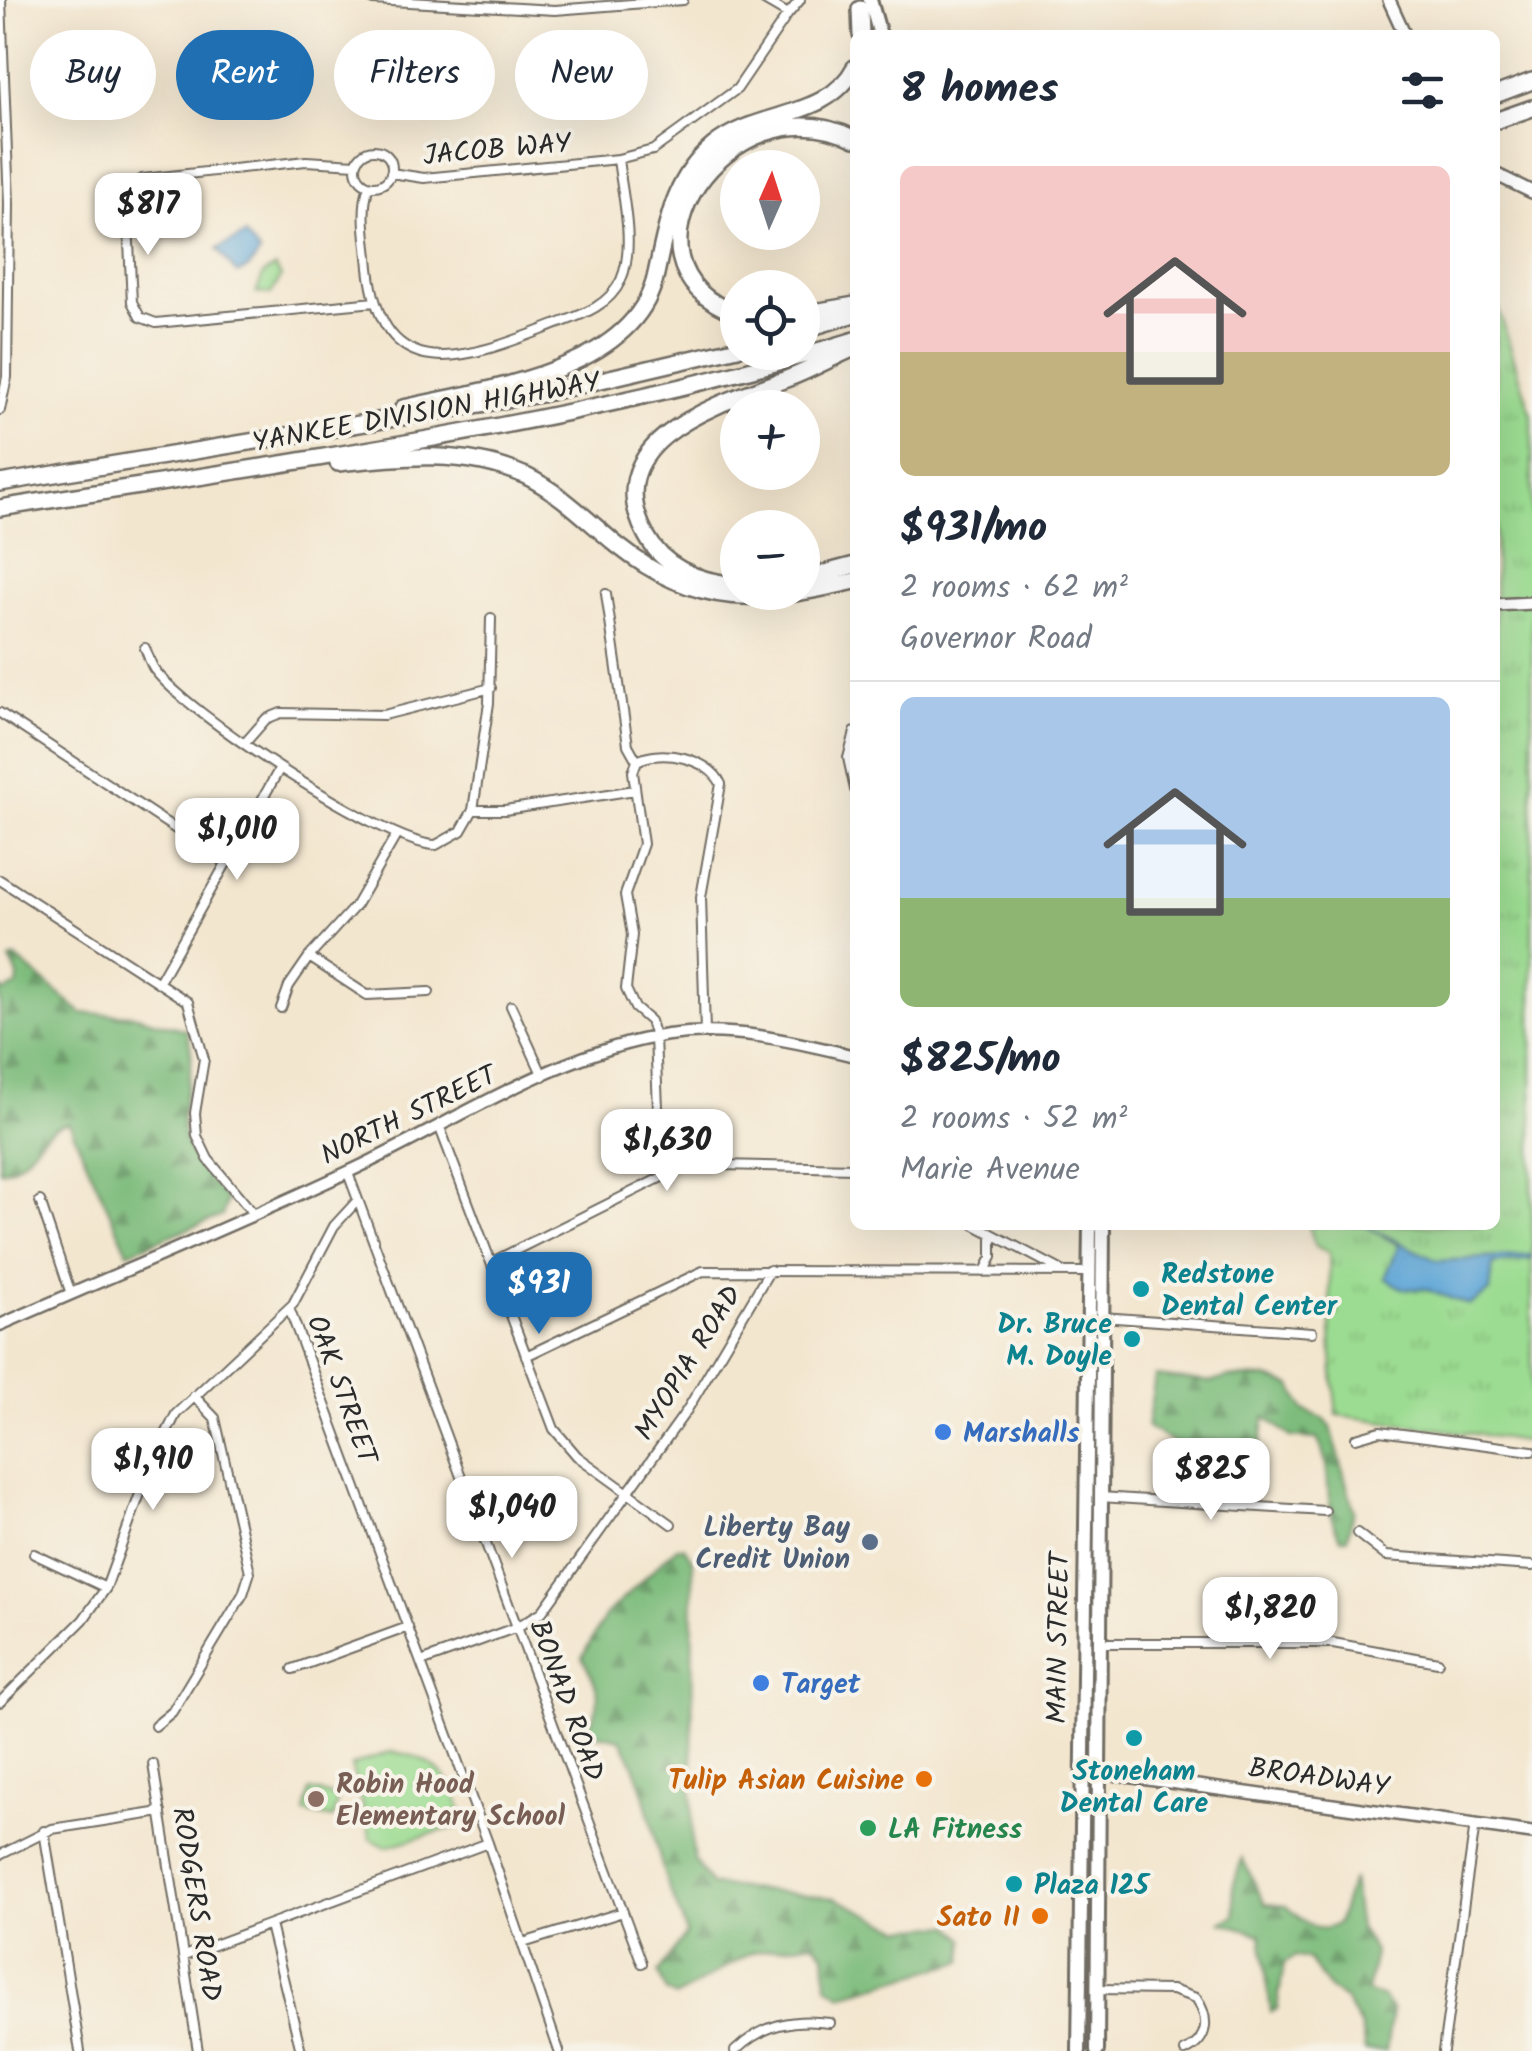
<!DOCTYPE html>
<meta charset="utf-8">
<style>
body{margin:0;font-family:Kalam,sans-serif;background:#f2f2f3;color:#1f2937;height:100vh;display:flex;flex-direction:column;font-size:38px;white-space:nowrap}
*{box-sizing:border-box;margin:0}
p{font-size:32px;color:#747a83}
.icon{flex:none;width:55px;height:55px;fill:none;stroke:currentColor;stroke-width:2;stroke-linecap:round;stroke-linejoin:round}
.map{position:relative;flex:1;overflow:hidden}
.details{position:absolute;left:850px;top:30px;width:650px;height:1200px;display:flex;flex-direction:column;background:#fff;border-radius:15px;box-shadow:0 10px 40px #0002}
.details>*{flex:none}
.hud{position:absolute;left:30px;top:30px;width:670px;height:90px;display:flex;gap:20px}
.needle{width:65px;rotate:3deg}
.controls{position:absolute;left:720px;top:150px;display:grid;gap:20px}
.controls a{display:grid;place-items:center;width:100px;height:100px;border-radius:50%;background:#fff;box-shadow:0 10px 40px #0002;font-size:50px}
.price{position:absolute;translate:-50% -85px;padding:0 22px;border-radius:20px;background:#fff;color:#222;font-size:32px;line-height:65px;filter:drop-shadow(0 2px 5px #0008)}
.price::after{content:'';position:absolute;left:50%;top:60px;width:30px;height:22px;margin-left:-15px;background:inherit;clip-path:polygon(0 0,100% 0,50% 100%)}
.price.current{background:#1f6fb2;color:#fff}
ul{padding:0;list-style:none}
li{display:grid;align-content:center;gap:20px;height:530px;padding:0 50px}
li+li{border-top:2px solid #e0e1e3}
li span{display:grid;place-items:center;height:310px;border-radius:15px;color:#555}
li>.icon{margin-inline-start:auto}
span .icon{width:180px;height:180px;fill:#fffc;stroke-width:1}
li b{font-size:42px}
h2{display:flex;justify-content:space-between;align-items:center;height:120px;padding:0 50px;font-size:42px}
.pill{padding:0 35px;border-radius:45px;background:#fff;box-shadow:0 10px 40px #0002;font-size:35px;line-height:90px}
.pill.current{background:#1f6fb2;color:#fff}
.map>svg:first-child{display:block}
</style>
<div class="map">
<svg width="1532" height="2051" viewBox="0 0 1532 2051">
<defs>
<pattern id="grass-tufts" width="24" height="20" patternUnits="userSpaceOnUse" patternTransform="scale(2.5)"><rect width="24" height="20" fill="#9cdc92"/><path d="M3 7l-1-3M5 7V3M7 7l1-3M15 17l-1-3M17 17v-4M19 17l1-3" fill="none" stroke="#87bd7e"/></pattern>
<pattern id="forest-firs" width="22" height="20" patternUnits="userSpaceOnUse" patternTransform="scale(2.5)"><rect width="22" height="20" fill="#7dbc7c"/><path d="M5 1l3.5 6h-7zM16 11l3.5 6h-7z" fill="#679966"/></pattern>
</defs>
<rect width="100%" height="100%" fill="#f7f3e8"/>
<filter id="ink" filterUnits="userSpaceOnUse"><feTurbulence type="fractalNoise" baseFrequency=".01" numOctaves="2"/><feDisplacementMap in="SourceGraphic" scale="20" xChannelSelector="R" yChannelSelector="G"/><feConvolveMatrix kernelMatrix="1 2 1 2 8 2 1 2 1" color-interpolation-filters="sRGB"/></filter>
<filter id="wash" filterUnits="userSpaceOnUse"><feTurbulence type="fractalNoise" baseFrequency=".0048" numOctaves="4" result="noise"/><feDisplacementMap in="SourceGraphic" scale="40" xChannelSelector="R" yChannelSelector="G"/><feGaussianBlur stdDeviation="2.25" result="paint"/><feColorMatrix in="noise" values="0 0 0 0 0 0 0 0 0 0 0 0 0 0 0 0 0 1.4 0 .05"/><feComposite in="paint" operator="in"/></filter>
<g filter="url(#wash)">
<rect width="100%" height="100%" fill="#f3e6cf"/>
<path fill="url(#grass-tufts)" stroke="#64845e" stroke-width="2.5" d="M275,267L281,277L271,294L256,293L263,275Z
M1495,298L1532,416V1442L1337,1415C1330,1360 1331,1308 1329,1252L1315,1246L1309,1225H1495Z
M310,1791L338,1797L333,1819L305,1813Z"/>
<path fill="url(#forest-firs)" stroke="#547454" stroke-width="2.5" d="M16,958L82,1013L133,1015L186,1030C201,1071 180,1088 182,1125C183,1154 209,1180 227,1200L222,1216L128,1252L69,1123C37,1126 32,1167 0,1171V987L4,992L17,986L18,976L10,960Z
M1155,1376L1212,1382L1229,1377L1268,1378L1292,1386L1304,1410L1323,1418L1331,1427L1354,1511L1347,1538H1341C1321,1510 1335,1469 1317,1439L1291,1437L1265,1417L1260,1446L1205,1441L1185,1449L1147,1427Z
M677,1547H684L693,1561L692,1845L694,1860L711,1885L835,1898L902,1929L951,1925L965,1939L963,1961L842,1995L827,1986L825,1954L814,1942L752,1952L676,1997L667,1992L658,1973L686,1934C682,1913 670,1895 664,1874C651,1829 646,1778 620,1739L584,1731C608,1703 597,1685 582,1657L606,1615Z
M1242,1858L1265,1904L1285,1906C1302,1918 1313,1937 1337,1924L1352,1879L1359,1928L1375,1953L1367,1992L1383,1998L1392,2010L1386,2051H1365L1361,2027L1344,1999L1329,1989L1309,1960L1295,1956L1284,1964L1277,2009L1271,2012L1261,1934L1221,1922L1235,1915L1233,1887Z"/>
<path fill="#9cdc92" stroke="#64845e" stroke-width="2.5" d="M390,1752C432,1754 461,1783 462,1825L386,1847L371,1839L351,1766Z"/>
<path fill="#62a7d7" stroke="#466981" stroke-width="2.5" d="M245,235L260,253L248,269L237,274L217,249Z
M1364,1225L1438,1261L1532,1255V1259L1493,1264L1490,1292L1469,1305L1425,1289H1403L1385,1278L1399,1245Z"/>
</g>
<g filter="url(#ink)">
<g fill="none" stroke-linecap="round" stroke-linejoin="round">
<g stroke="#716c64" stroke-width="12">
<path id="minor" d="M373,0L555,10L683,0
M764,0L788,14L800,0
M356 168a18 18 0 1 1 36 0a18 18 0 1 1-36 0Z
M356,164L306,161L142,179L131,189L127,203L132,302L140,317L156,323L375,302
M391,173L424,178L618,159L653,150L737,89L788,14
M369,185C360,212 367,240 369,268C382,390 467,359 547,328C574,317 608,309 621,280C636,246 622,194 618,159
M0,410L7,377L9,204L1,0
M606,594L628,745L637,761
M145,648C148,655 150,663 154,669C185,712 386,845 436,845L461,831L473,810L489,703L491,618
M0,713L227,863
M855,732L848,758L855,790
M245,743L266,719L281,713L384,715L491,688
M637,761L633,772L643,844L625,895L632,935L626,989L635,1008L650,1021L655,1037L659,1132L667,1173
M637,761C661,748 709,758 721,784L701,897L705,1032
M473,810H505L635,790
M397,834L356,905L309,957L367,995L429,992
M0,880L188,1002L204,1059L195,1113L197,1136L208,1159L253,1213
M160,980L280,768
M511,1006L543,1076
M281,1008L289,986L309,957
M440,1128L554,1429L577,1456L671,1524
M348,1173L642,1963
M40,1201L71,1294
M975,1225L1059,1269
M492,1262L678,1169L722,1165L855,1168
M985,1271L992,1257V1234
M289,1308L488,1843L559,2051
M1102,1317L1312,1332
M526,1356L703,1271L1089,1272
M1356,1438L1380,1431L1532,1451
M1100,1497L1325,1511
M1357,1533L1386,1556L1532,1566
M34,1554L106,1588
M1100,1643H1333L1438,1662
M421,1662L517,1627L542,1612L687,1410L770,1270
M293,1669L408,1627
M0,1702L83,1620L106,1588L150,1466L176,1414L293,1304L334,1226L357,1201
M155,1726L172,1712L243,1594L250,1572L215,1418L194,1396
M153,1764L198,2051
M44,1831L80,2051
M0,1855L52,1829L161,1812
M270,1925L301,2051
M523,1943L623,1912
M184,1956L488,1843
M1097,1989L1172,1990L1196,1998C1210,2018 1209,2040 1185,2051
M735,2051C763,2024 793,2018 830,2023
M1443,2051L1475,1824"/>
</g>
<g stroke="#716c64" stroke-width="15">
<path id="tertiary" d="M0,1325C116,1274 233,1226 348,1172C450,1125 555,1052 668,1035C734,1026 792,1041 855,1056"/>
</g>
<g stroke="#716c64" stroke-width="16">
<path id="secondary" d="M1389,0L1405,35
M1495,174L1532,192
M1495,605L1532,603
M1098,1772L1532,1833"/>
</g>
<g stroke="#716c64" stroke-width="18">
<path id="primary" d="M870,0L880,35
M1079,2051L1090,1225
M1097,2051L1103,1225"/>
</g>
<g stroke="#716c64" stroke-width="20">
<path id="motorway" d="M860,9L861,35
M1495,95L1532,81
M1495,121L1532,108
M738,314C600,266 730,76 855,139
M802,314L855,305
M802,330L855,314
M403,408C485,389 636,372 656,274C667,225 672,180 713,146C757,109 827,121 855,67
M338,463C401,456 467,449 526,476C561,493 588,521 617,545C697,609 761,603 855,581
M0,483L541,394L738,348
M0,508C287,462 577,425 855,340
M802,579L855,565
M738,585C701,582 664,569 646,535C594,438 725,402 789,378C810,370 831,358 852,349"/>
</g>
<use href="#minor" stroke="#fff" stroke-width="8"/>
<use href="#tertiary" stroke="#fff" stroke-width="10"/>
<use href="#secondary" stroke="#fff" stroke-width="11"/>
<use href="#primary" stroke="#fff" stroke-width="12"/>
<use href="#motorway" stroke="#fff" stroke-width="15"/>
</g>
</g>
<g fill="#0f9aa8" stroke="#f7f3e8" stroke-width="4">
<circle cx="1141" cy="1289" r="10"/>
<circle cx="1132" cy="1339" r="10"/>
<circle cx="1134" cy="1738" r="10"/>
<circle cx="1014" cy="1884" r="10"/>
</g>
<g fill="#3f7fe0" stroke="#f7f3e8" stroke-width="4">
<circle cx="943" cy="1432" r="10"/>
<circle cx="761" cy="1683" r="10"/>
</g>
<circle fill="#5c6f8a" stroke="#f7f3e8" stroke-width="4" cx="870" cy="1542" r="10"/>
<g fill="#e8710a" stroke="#f7f3e8" stroke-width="4">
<circle cx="924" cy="1779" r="10"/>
<circle cx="1040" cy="1916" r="10"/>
</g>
<circle fill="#8d6e63" stroke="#f7f3e8" stroke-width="4" cx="316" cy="1799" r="10"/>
<circle fill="#2e9e5b" stroke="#f7f3e8" stroke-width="4" cx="868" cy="1828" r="10"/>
<g text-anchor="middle" stroke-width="8" stroke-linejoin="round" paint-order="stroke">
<g font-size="28" fill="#2b2b2b" stroke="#f7f3e8">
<text transform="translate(497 148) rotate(-5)" y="10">JACOB WAY</text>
<text transform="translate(426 411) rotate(-10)" y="10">YANKEE DIVISION HIGHWAY</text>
<text transform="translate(408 1114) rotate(-26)" y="10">NORTH STREET</text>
<text transform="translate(687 1362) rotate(-58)" y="10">MYOPIA ROAD</text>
<text transform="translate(343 1389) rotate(70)" y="10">OAK STREET</text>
<text transform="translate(1057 1638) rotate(-89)" y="10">MAIN STREET</text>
<text transform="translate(568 1700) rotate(70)" y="10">BONAD ROAD</text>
<text transform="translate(1319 1776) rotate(8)" y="10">BROADWAY</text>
<text transform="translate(198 1904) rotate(81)" y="10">RODGERS ROAD</text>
</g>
<g font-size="28" font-weight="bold" fill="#0d838f" stroke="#f7f3e8" text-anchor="start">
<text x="1161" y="1283">Redstone<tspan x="1161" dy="32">Dental Center</tspan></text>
<text x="1112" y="1333" text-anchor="end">Dr. Bruce<tspan x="1112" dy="32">M. Doyle</tspan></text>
<text x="1134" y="1780" text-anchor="middle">Stoneham<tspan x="1134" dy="32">Dental Care</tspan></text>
<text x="1034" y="1894">Plaza 125</text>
</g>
<g font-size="28" font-weight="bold" fill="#366cbe" stroke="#f7f3e8" text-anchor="start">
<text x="963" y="1442">Marshalls</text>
<text x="781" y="1693">Target</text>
</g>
<g font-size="28" font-weight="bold" fill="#4e5e75" stroke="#f7f3e8" text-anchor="end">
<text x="850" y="1536">Liberty Bay<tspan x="850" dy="32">Credit Union</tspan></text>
</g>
<g font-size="28" font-weight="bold" fill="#c56008" stroke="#f7f3e8" text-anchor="end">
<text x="904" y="1789">Tulip Asian Cuisine</text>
<text x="1020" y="1926">Sato II</text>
</g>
<g font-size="28" font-weight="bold" fill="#785e54" stroke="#f7f3e8" text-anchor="start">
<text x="336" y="1793">Robin Hood<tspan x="336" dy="32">Elementary School</tspan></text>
</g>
<g font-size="28" font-weight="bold" fill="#27864d" stroke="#f7f3e8" text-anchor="start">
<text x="888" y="1838">LA Fitness</text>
</g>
</g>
</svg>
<div class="controls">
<a><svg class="needle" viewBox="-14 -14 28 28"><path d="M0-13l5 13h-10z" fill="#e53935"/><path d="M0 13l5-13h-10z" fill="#747a83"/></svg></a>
<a><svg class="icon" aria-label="locate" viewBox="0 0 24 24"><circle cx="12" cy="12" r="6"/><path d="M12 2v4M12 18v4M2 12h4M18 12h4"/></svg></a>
<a>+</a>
<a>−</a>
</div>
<b class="price" style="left:148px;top:258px">$817</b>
<b class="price" style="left:237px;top:883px">$1,010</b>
<b class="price" style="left:667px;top:1194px">$1,630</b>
<b class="price current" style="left:539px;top:1337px">$931</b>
<b class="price" style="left:153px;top:1513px">$1,910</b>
<b class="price" style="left:1211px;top:1523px">$825</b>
<b class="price" style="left:512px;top:1561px">$1,040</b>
<b class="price" style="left:1270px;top:1662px">$1,820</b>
<div class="hud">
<a class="pill">Buy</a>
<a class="pill current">Rent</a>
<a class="pill">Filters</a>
<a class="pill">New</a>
</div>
<section class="details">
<h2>8 homes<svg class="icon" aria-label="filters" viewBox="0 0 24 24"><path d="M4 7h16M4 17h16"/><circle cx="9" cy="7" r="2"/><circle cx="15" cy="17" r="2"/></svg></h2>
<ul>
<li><span style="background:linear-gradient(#f6c9c9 60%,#c2b280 0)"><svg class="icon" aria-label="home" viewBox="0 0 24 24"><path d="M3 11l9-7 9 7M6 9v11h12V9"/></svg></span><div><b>$931/mo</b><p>2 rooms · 62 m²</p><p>Governor Road</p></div></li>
<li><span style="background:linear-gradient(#a9c7e8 65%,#8fb573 0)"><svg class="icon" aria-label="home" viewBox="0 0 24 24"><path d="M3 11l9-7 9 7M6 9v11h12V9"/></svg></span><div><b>$825/mo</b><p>2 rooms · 52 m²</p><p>Marie Avenue</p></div></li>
</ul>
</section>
</div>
